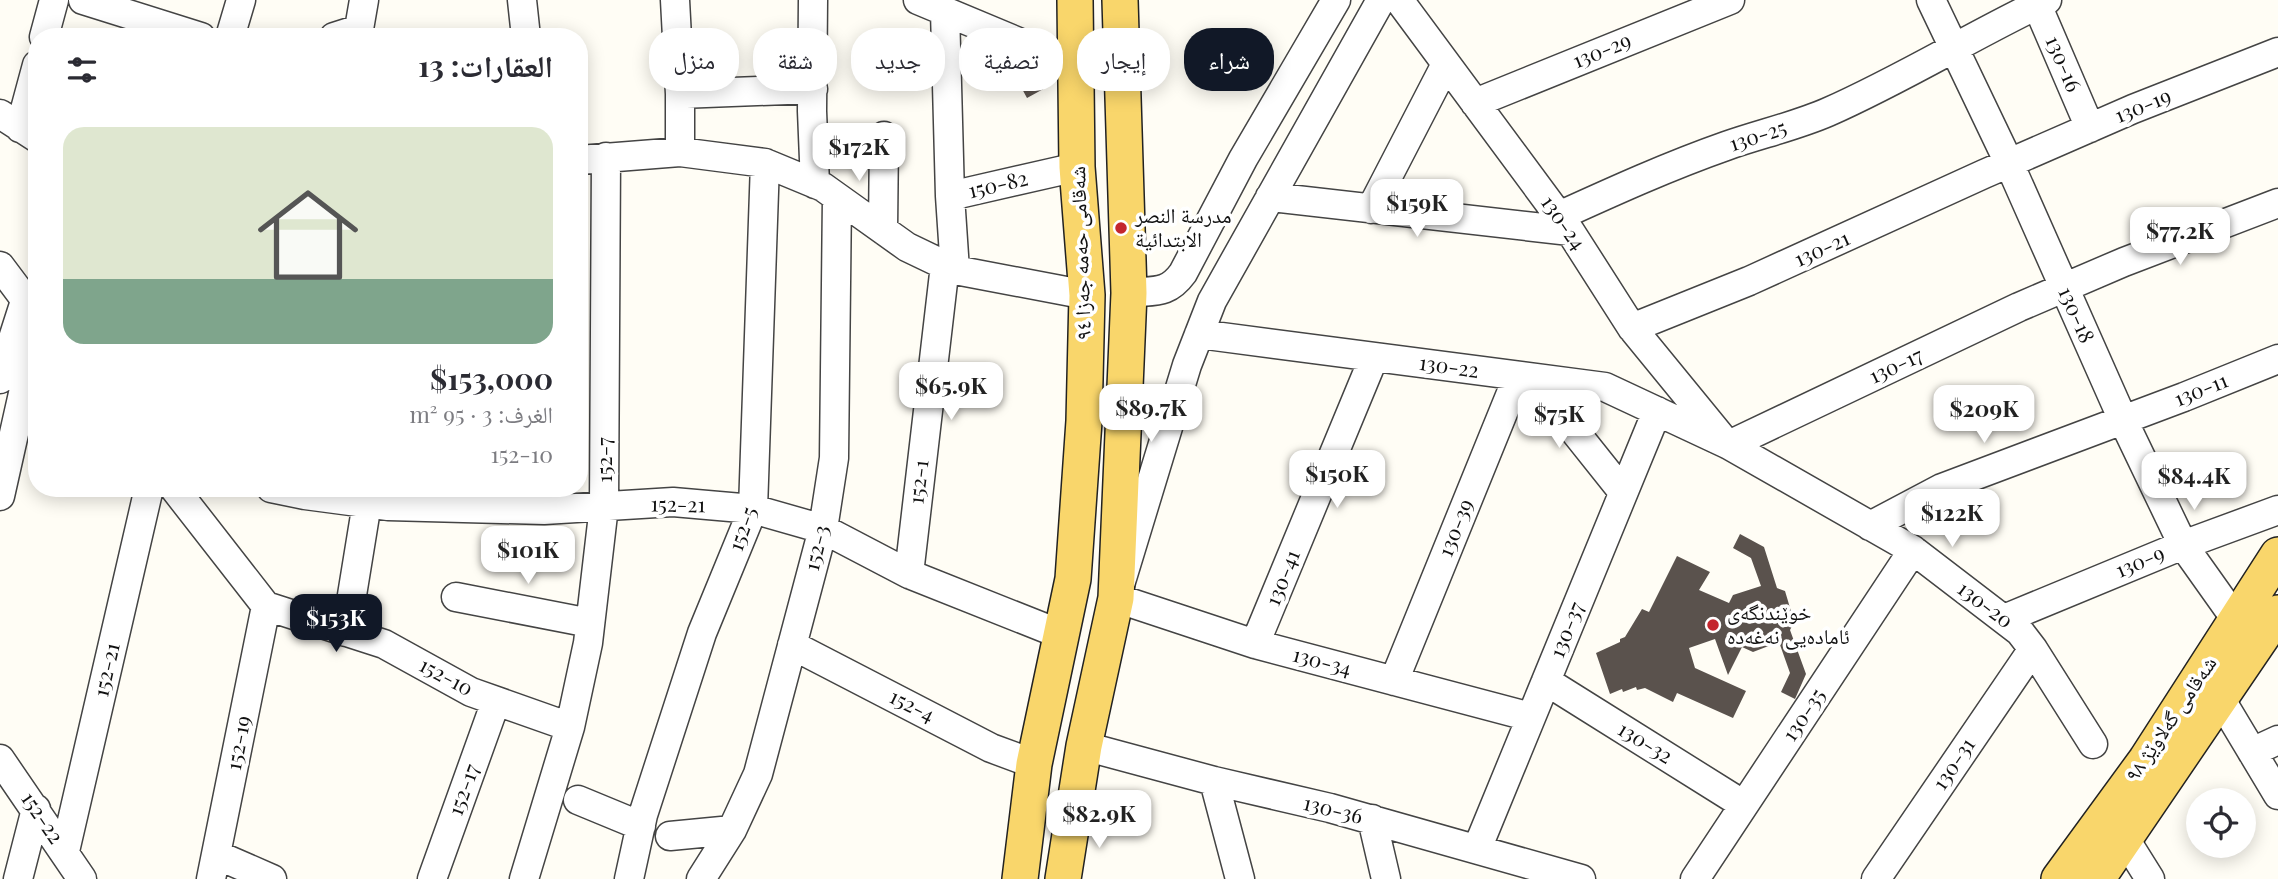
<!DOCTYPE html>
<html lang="ar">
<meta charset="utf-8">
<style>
body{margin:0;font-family:"Playfair Display","Noto Naskh Arabic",serif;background:#f7f7f7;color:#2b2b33;direction:rtl;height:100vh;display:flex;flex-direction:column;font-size:26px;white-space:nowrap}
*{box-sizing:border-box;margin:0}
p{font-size:23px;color:#7c7c81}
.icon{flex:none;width:38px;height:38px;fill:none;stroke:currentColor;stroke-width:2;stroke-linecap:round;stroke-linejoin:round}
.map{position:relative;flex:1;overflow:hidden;direction:ltr}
.panel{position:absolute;left:28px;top:28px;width:560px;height:469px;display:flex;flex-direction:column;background:#fff;border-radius:28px;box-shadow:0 4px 18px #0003;direction:rtl}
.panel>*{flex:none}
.top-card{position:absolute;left:609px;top:28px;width:665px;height:63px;direction:rtl;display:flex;gap:14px}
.tools{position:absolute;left:2186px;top:788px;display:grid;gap:14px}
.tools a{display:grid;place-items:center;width:70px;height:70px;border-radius:50%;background:#fff;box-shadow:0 4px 18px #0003;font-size:35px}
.price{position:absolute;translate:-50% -60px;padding:0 16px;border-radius:14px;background:#fff;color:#222;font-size:23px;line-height:46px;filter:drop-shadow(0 2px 4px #0008)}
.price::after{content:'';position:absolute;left:50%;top:42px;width:21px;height:16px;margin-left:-10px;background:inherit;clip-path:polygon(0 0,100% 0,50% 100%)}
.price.on{background:#111827;color:#fff}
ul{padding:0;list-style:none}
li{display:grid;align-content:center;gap:14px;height:371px;padding:0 35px}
li span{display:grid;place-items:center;height:217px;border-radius:21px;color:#555}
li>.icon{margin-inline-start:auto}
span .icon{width:126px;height:126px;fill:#fffc;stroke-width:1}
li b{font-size:30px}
h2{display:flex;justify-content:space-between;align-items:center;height:84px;padding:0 35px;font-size:30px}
.chip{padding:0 24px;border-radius:28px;background:#fff;box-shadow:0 4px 18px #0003;font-size:24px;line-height:63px}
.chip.on{background:#111827;color:#fff}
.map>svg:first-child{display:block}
</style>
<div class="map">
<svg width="2278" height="879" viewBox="0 0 2278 879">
<rect width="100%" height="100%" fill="#fffdf5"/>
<path fill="#5a524d" d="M1028,64L1041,69L1047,87L1027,98L1014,74Z
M1740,534L1764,547L1777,588L1785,591L1788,601L1794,622L1790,630L1806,674L1795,699L1781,692L1790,673L1779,642L1753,652L1742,647L1728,675L1715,639L1689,648L1695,668L1746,691L1733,718L1677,693L1673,702L1645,688L1637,690L1636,687L1623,692L1622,689L1610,694L1596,653L1620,642V639L1625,637L1642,609L1649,612L1677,556L1710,572L1699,590L1729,603L1733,595L1761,586L1751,558L1733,548Z"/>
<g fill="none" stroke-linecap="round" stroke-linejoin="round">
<g stroke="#444" stroke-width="31">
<path id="minor" d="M83,0L201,37
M522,0L526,37
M675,0L680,94V152
M813,0L812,111L815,184
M918,0L1076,66
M1381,0L1212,301L1187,365L1116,598L1255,644L1531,717
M1399,0L1570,231L1632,328L1722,438
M1931,0L2009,163L2123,420L2183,545L2237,621
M2035,0L2090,128
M945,11L950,196
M44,37L54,0
M230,37L241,0
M334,37L359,29
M361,37L359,29L364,0
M680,94L813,89
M1475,103L1730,0
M0,114L37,138
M20,128L37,65
M579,160L680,152L765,163L823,187L907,247L955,270L1087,295
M1270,197L1570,231
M1371,209L1446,64
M1559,216C1614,191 1669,166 1726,146C1760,134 1796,126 1828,112C1903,79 1973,35 2047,0
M883,230L884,136
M0,266L36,314
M955,270L950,196L1077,167
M1129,293C1154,290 1167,295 1183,273L1243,159L1336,0
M1632,328L1749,281L1984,174L2133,109L2278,52
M1199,334L1605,387L1729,445L1913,550L2020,632L2033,649L2093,744
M1532,378L1623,492
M0,379L26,298
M1729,445L2019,307L2124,262L2278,203
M174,488L266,606L384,644L471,692L570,727
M271,488L305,495L388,506L544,510L673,502L753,509L823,529L909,574L1060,634
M0,496L37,331
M1870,526L1942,488L2184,397L2278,359
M909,574L945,265
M456,597L590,623
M2004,619L2183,545L2278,510
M346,632L367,503
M1255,644L1374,357
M792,645L991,748L1034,764
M1394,681L1518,376
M1546,681L1744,805
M2221,700L2278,795
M1084,746L1214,781L1330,808L1581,879
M2252,752L2278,740
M0,759L82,879
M1214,781L1240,879
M578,800L641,826
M1372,819L1386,879
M670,836L732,830
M2125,839L2150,879
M1477,849L1657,411
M65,851L149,488
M217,855L272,879
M18,879L36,809
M211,879L266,606
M432,879L496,701
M524,879L570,727L588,643L604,506L606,157
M629,879L643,815L702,633L753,509L765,163
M701,879L732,830L758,774L823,529L834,458L837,197
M1695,879L1913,550
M1876,879L2033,649"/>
</g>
<g stroke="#222" stroke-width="38">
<path id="major" d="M1020,879L1034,764L1073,579L1084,421L1087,295L1077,167L1075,0
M1063,879L1084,746L1116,598L1129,293L1120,0
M2059,879L2146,760L2278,555
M2097,879L2278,613"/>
</g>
<use href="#minor" stroke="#fff" stroke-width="28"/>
<use href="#major" stroke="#f9d66b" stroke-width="35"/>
</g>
<g fill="#c4262e" stroke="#fff" stroke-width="2.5">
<circle cx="1121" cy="228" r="7"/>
<circle cx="1713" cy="625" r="7"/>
</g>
<g text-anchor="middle" stroke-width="7" stroke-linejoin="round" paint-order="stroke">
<g font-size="21" fill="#111" stroke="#fff">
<text transform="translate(1602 51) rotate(-22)" y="7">130-29</text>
<text transform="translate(2063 64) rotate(67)" y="7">130-16</text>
<text transform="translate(2143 106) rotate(-22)" y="7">130-19</text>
<text transform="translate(1758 136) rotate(-18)" y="7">130-25</text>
<text transform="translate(998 185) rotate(-13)" y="7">150-82</text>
<text transform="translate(1563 223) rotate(55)" y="7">130-24</text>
<text transform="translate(1822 249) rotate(-24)" y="7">130-21</text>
<text transform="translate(1081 253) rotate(-92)" y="7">شەقامی حەمە جەزا ٩٤</text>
<text transform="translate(2076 315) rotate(66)" y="7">130-18</text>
<text transform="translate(1896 366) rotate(-25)" y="7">130-17</text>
<text transform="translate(1449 367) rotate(8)" y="7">130-22</text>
<text transform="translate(2201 390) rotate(-22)" y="7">130-11</text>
<text transform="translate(605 460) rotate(-90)" y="7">152-7</text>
<text transform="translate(919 482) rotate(-83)" y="7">152-1</text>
<text transform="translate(678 505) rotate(1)" y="7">152-21</text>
<text transform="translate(1456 528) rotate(-68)" y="7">130-39</text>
<text transform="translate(743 529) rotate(-70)" y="7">152-5</text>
<text transform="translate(817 548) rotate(-76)" y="7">152-3</text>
<text transform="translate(2140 562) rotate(-23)" y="7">130-9</text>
<text transform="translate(1283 578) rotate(-68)" y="7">130-41</text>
<text transform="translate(1985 605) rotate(37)" y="7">130-20</text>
<text transform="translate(1567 630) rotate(-68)" y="7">130-37</text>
<text transform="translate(1322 662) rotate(15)" y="7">130-34</text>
<text transform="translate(107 670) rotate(-77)" y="7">152-21</text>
<text transform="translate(446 677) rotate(28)" y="7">152-10</text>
<text transform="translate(912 706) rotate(27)" y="7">152-4</text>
<text transform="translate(1804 715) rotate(-56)" y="7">130-35</text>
<text transform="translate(2171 719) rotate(-56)" y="7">شەقامی گەلاوێژ ٩٨</text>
<text transform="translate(239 743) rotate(-79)" y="7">152-19</text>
<text transform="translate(1645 743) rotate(32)" y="7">130-32</text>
<text transform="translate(1954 764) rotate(-56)" y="7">130-31</text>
<text transform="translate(464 790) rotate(-70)" y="7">152-17</text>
<text transform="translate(1333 810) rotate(14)" y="7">130-36</text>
<text transform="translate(42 818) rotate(56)" y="7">152-22</text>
</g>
<g font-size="21" fill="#111" stroke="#fff" text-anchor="start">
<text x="1135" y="223">مدرسة النصر<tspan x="1135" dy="24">الابتدائية</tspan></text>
<text x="1727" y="620">خوێندنگەی<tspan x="1727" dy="24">ئامادەیی نەغەدە</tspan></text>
</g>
</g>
</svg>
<div class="tools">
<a><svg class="icon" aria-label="locate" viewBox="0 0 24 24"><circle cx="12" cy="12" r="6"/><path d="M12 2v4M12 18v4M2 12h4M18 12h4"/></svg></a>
</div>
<b class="price" style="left:859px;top:183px">$172K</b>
<b class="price" style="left:1417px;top:239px">$159K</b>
<b class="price" style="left:2180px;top:267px">$77.2K</b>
<b class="price" style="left:951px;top:422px">$65.9K</b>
<b class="price" style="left:1151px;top:444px">$89.7K</b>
<b class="price" style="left:1984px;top:445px">$209K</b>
<b class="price" style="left:1559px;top:450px">$75K</b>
<b class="price" style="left:1337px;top:510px">$150K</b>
<b class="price" style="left:2194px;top:512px">$84.4K</b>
<b class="price" style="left:1952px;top:549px">$122K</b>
<b class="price" style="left:528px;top:586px">$101K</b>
<b class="price on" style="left:336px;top:654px">$153K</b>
<b class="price" style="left:1099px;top:850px">$82.9K</b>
<div class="top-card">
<a class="chip on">شراء</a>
<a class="chip">إيجار</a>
<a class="chip">تصفية</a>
<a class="chip">جديد</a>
<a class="chip">شقة</a>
<a class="chip">منزل</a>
</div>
<section class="panel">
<h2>العقارات: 13<svg class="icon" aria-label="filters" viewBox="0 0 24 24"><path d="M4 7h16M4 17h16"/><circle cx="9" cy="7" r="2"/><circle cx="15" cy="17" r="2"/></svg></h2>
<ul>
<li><span style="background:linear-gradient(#dfe7d0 70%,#7fa58c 0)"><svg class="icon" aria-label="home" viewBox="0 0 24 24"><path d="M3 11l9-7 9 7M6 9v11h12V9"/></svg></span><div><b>$153,000</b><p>الغرف: 3 · 95 m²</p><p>152-10</p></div></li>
</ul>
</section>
</div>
